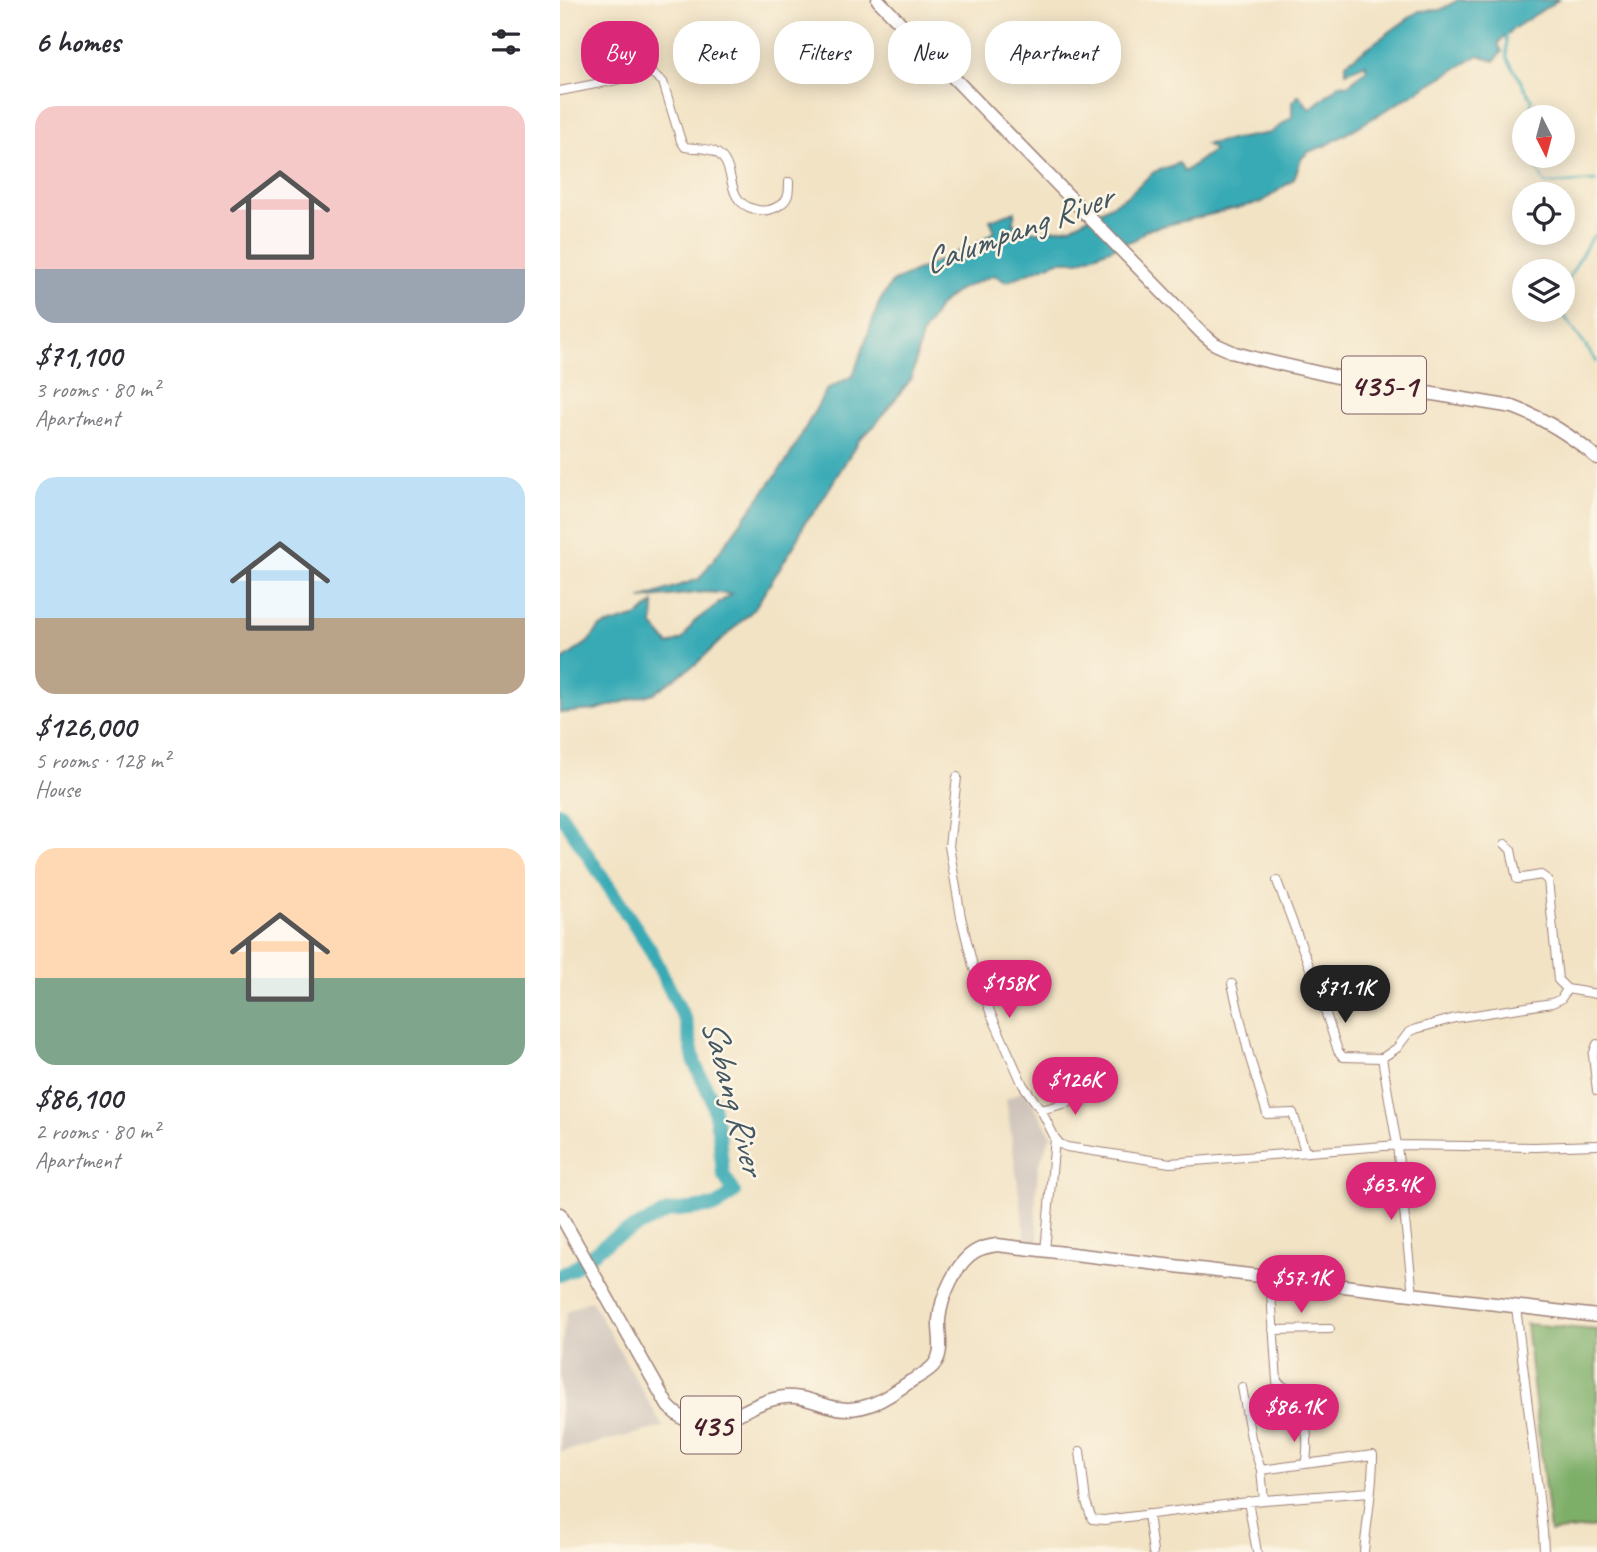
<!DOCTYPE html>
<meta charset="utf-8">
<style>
body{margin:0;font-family:Caveat,sans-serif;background:#f7f7f7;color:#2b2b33;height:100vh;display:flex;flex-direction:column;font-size:26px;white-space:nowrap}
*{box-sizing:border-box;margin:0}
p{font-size:23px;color:#7c7c81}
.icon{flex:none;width:38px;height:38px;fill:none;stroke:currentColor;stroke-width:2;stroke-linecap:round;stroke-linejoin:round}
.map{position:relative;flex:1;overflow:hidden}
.panel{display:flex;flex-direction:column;background:#fff;width:560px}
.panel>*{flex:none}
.banner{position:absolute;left:21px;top:21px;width:665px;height:63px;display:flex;gap:14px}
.needle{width:46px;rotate:174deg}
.controls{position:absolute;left:952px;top:105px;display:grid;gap:14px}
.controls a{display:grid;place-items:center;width:63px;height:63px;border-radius:50%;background:#fff;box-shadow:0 4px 18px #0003;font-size:35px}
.price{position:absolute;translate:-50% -60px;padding:0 16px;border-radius:24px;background:#db2777;color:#fff;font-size:23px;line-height:46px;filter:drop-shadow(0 2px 4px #0008)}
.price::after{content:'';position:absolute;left:50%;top:42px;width:21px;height:16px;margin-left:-10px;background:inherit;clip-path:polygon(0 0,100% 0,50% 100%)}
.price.current{background:#222;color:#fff}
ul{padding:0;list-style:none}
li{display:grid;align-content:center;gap:14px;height:371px;padding:0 35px}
li span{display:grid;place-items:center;height:217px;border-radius:21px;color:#555}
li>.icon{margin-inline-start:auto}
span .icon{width:126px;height:126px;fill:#fffc;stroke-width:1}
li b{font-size:30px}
h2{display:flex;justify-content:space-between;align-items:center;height:84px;padding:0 35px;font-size:30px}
.tag{padding:0 24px;border-radius:28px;background:#fff;box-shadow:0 4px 18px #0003;font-size:24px;line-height:63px}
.tag.current{background:#db2777;color:#fff}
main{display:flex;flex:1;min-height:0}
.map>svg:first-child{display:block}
</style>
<main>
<section class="panel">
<h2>6 homes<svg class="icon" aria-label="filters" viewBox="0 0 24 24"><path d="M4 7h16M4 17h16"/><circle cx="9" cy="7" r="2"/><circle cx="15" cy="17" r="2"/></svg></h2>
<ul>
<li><span style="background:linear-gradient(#f6c9c9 75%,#9aa5b1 0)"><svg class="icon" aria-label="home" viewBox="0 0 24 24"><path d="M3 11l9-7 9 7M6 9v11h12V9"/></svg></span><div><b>$71,100</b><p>3 rooms · 80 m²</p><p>Apartment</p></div></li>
<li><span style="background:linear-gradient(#bfe0f5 65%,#b9a48a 0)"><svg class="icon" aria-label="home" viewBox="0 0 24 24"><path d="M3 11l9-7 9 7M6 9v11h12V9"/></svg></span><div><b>$126,000</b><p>5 rooms · 128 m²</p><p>House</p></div></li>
<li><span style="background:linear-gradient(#ffd9b3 60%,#7fa58c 0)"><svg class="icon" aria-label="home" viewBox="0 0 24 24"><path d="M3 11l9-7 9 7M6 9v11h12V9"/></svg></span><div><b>$86,100</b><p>2 rooms · 80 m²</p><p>Apartment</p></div></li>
</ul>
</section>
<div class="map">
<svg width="1037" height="1552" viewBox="0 0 1037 1552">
<rect width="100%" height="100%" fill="#fcf5e5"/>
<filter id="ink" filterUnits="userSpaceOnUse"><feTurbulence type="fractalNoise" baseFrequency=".0143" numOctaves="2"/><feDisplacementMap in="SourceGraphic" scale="14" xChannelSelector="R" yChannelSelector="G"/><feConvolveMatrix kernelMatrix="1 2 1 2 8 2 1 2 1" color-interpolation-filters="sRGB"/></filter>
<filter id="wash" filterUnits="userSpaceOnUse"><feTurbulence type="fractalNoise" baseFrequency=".00686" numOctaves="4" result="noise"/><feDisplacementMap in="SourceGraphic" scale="28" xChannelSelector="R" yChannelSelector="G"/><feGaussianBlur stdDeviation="1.57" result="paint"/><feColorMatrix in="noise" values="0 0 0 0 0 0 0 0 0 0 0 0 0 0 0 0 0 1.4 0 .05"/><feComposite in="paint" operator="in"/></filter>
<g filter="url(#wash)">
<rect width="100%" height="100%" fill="#f2e3c5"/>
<path fill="#cec2b9" d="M465,1090L491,1135L478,1167L475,1206L479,1243H466L446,1099Z
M31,1300L103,1427L0,1452V1358L7,1311Z"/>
<path fill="#7eaf69" stroke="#64674a" stroke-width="2" d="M966,1324L1037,1330V1527L990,1532Z"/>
<path fill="#39aab5" stroke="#426470" stroke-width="2" d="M898,0H998L953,29L938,43L942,52L934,61L919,55L767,145L748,152L741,159L734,179L702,202L586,230L576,239L519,261H498L446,282L434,275L398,290L380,305L362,335L351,379L314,426L299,440L254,513L245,522L235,544L194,609L137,663L94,693L35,710L0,713V662L28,642L40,627L78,616L94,603L93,626L109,645L123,639L134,622L171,594L145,592L80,599L139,579L228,459L267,389L293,376L319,303L332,282L416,244L435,231L430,220L455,211L453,224L476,232L511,227L566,197L594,172L619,163L624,172L654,150L646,144L710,133L732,117V102L739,95L750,109L780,84L788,85L806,70V64L786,72V63L859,11L880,10Z"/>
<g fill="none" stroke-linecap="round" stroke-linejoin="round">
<path stroke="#39aab5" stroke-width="2.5" d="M946,34L947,58L972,100L969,117
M971,156L985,184L1037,181
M1003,288L1030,240L1037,234
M1000,310L1037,362"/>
<path stroke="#39aab5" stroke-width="14" d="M0,813L90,949L126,1022L135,1064L152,1100L159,1135L163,1174L174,1192L157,1206L109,1211L52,1239L11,1270L0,1275"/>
</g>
</g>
<g filter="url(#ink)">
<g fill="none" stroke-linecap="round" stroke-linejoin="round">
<g stroke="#9e8178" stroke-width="10">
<path id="street" d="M0,91L92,73L103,82L121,141L125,147C135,149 148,147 157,153C178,166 163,201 194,209C203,212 211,211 220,205C229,199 229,193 229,182
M397,777L389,846L401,917L413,966L431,1014L463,1085L481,1110L495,1138L485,1251
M945,844L951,850L957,879L981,875L988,880L998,980L1007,989L1037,994
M717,881L759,992L778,1051L783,1057L822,1058L837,1145L853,1295
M672,984L689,1055L707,1114L733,1113L745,1151
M1037,1044L1033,1055L1037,1091
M822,1058L837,1048L849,1032L856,1029L895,1018L992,1003L1001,999L1007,989
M481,1110L514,1101L527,1087
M495,1138L500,1144L507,1147L610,1163L837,1145L975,1147L1037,1145
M710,1278L717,1382C722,1386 732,1390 736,1396C746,1412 750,1446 745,1464L813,1455C813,1487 807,1520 804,1552
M956,1307L983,1531L984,1552
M713,1330L770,1329
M682,1387L691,1438L701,1470
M520,1451L526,1502L532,1519L544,1520L704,1500L810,1492
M704,1500L701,1470L745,1464
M688,1501L697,1552
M588,1514L593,1552"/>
</g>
<g stroke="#9e8178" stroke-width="15">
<path id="primary" d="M318,0L642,333L655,344L675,353L698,359L799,382L953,407C985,419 1011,435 1037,458
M0,1214L108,1406C151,1451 180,1401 225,1397C243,1395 260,1405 277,1408C306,1413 328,1397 351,1381C358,1377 367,1372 373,1366C385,1352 378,1336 379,1320C381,1297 396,1262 416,1251C423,1247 430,1246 437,1245L1037,1316"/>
</g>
<use href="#street" stroke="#fff" stroke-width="8"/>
<use href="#primary" stroke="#fff" stroke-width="12"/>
</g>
</g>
<g text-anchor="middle" stroke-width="5" stroke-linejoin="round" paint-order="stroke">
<g fill="#fcf5e5" stroke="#7f5f63" stroke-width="2">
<rect x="782" y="356.5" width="84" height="57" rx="5"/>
<rect x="121" y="1396.5" width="60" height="57" rx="5"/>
</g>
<g font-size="32" font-weight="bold" fill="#4a1f2b">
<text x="824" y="396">435-1</text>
<text x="151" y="1436">435</text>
</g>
<g font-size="35" font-style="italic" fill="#435762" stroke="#fcf5e5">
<text transform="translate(457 229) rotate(-20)" y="12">Calumpang River</text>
<text transform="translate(174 1096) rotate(75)" y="12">Sabang River</text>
</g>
</g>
</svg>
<div class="controls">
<a><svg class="needle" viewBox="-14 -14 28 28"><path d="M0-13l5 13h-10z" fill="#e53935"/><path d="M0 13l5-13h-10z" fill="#7c7c81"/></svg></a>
<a><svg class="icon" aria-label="locate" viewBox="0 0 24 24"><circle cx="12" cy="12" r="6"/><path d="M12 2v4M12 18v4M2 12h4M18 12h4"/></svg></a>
<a><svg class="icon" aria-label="layers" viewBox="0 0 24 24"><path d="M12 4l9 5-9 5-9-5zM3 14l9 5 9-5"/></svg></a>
</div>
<b class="price" style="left:449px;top:1020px">$158K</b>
<b class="price current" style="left:785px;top:1025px">$71.1K</b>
<b class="price" style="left:515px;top:1117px">$126K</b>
<b class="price" style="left:831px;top:1222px">$63.4K</b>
<b class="price" style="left:741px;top:1315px">$57.1K</b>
<b class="price" style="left:734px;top:1444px">$86.1K</b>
<div class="banner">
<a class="tag current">Buy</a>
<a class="tag">Rent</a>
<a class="tag">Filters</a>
<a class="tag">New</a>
<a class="tag">Apartment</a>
</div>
</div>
</main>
